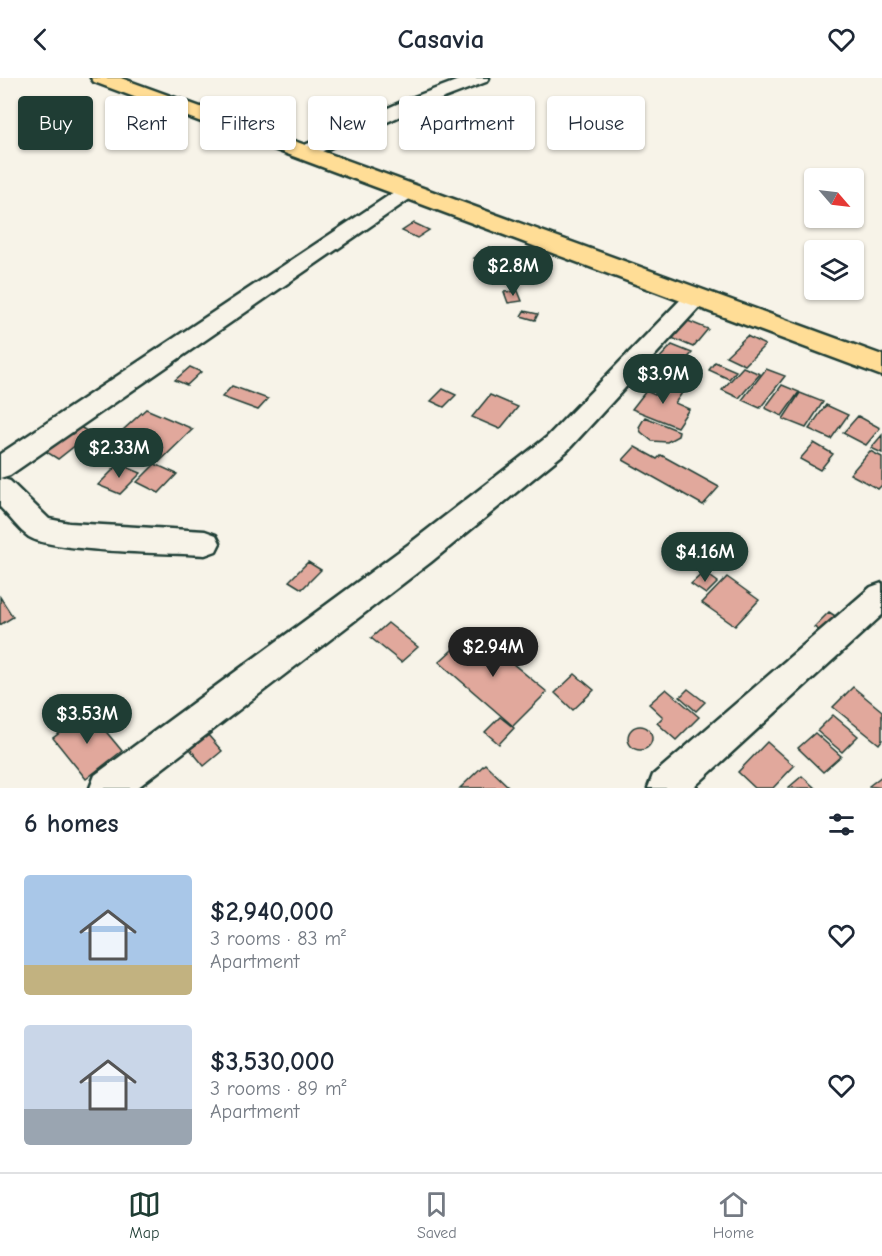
<!DOCTYPE html>
<meta charset="utf-8">
<style>
body{margin:0;font-family:"Comic Neue",sans-serif;background:#f2f2f3;color:#1f2937;height:100vh;display:flex;flex-direction:column;font-size:22px;white-space:nowrap}
*{box-sizing:border-box;margin:0}
p{font-size:20px;color:#747a83}
.icon{flex:none;width:33px;height:33px;fill:none;stroke:currentColor;stroke-width:2;stroke-linecap:round;stroke-linejoin:round}
.map{position:relative;height:710px;overflow:hidden}
.sheet{display:flex;flex-direction:column;background:#fff;flex:1}
.sheet>*{flex:none}
.hud{position:absolute;left:18px;top:18px;width:846px;height:54px;display:flex;gap:12px}
.needle{width:39px;rotate:118deg}
.fabs{position:absolute;left:804px;top:90px;display:grid;gap:12px}
.fabs a{display:grid;place-items:center;width:60px;height:60px;border-radius:6px;background:#fff;box-shadow:0 2px 4px #0004;font-size:30px}
.price{position:absolute;translate:-50% -51px;padding:0 14px;border-radius:21px;background:#1f3d34;color:#fff;font-size:20px;line-height:39px;filter:drop-shadow(0 2px 3px #0008)}
.price::after{content:'';position:absolute;left:50%;top:36px;width:18px;height:14px;margin-left:-9px;background:inherit;clip-path:polygon(0 0,100% 0,50% 100%)}
.price.active{background:#222;color:#fff}
ul{padding:0;list-style:none}
li{display:flex;align-items:center;gap:18px;height:150px;padding:0 24px}
li span{display:grid;place-items:center;flex:none;width:168px;height:120px;border-radius:6px;color:#555}
li>.icon{margin-inline-start:auto}
span .icon{width:72px;height:72px;fill:#fffc;stroke-width:1}
li b{font-size:26px}
h2{display:flex;justify-content:space-between;align-items:center;height:72px;padding:0 24px;font-size:26px}
.pill{padding:0 21px;border-radius:6px;background:#fff;box-shadow:0 2px 4px #0004;font-size:21px;line-height:54px}
.pill.active{background:#1f3d34;color:#fff}
header{display:flex;justify-content:space-between;align-items:center;height:78px;padding:0 24px;background:#fff;font-size:27px;font-weight:700}
.dock{display:flex;justify-content:space-around;align-items:center;height:84px;border-top:2px solid #e0e1e3;background:#fff;font-size:16px;color:#747a83}
.dock a{display:grid;justify-items:center;gap:3px}
.dock .active{color:#1f3d34}
.map>svg:first-child{display:block}
</style>
<header><svg class="icon" aria-label="back" viewBox="0 0 24 24"><path d="M15 5l-7 7 7 7"/></svg>Casavia<svg class="icon" aria-label="heart" viewBox="0 0 24 24"><path d="M12 20l-8-8c-3-5 5-10 8-4 3-6 11-1 8 4z"/></svg></header>
<div class="map">
<svg width="882" height="710" viewBox="0 0 882 710">
<rect width="100%" height="100%" fill="#f7f3e8"/>
<filter id="ink" filterUnits="userSpaceOnUse"><feTurbulence type="fractalNoise" baseFrequency=".0167" numOctaves="2"/><feDisplacementMap in="SourceGraphic" scale="12" xChannelSelector="R" yChannelSelector="G"/><feConvolveMatrix kernelMatrix="1 2 1 2 8 2 1 2 1" color-interpolation-filters="sRGB"/></filter>
<g filter="url(#ink)">
<path fill="#e1a89c" stroke="#1f3d34" stroke-width="1.5" d="M512,30L524,35L510,43L498,38Z
M497,38L509,43L493,53L480,47Z
M478,48L490,53L477,60L465,55Z
M414,145L429,152L417,160L402,153Z
M489,169L516,181L501,193L474,180Z
M518,213L522,223L508,225L504,214Z
M524,233L538,236L535,242L521,238Z
M688,243L708,251L693,269L672,260Z
M747,258L765,267L745,287L726,278Z
M672,267L692,275L675,295L654,286Z
M715,284L736,293L729,301L709,292Z
M190,289L201,294L187,307L175,302Z
M743,289L760,296L739,320L722,312Z
M766,291L785,298L760,330L742,322Z
M664,304L684,312L675,325L689,331L677,349L632,331L646,313L655,317Z
M782,307L799,314L782,338L765,330Z
M232,308L268,321L258,332L222,319Z
M443,311L456,317L444,329L431,323Z
M800,315L823,324L806,350L783,341Z
M490,317L518,329L500,351L472,339Z
M826,327L848,337L831,361L809,351Z
M146,331L193,351L159,384L111,363Z
M858,338L880,350L866,367L843,355Z
M645,339L679,353L678,358L667,364L652,363L641,354L639,349Z
M78,348L91,355L58,381L45,373Z
M93,355L111,363L102,371L85,362Z
M882,357V375L871,370Z
M814,365L833,376L820,392L800,381Z
M635,369L657,381L661,377L719,409L703,427L623,382Z
M870,373L882,379V407L878,411L850,396Z
M119,386L141,395L120,416L98,407Z
M155,386L177,396L159,415L137,404Z
M308,484L321,492L302,511L289,503Z
M704,494L718,504L706,516L691,506Z
M727,499L759,522L735,548L702,525Z
M0,519L13,539L0,547Z
M829,534L843,543L828,558L814,549Z
M388,545L418,569L401,584L371,560Z
M473,553L547,614L513,648L439,584Z
M575,596L594,612L573,632L555,615Z
M853,609L882,633V662L879,666L833,629Z
M666,611L699,639L676,662L657,645L663,639L649,626Z
M688,611L705,624L696,633L680,619Z
M89,633L122,673L86,701L53,660Z
M833,637L858,658L842,674L817,653Z
M500,639L514,650L499,666L485,654Z
M628 660a12 12 0 1 1 24 0a12 12 0 1 1-24 0Z
M815,655L841,678L823,694L798,670Z
M208,657L222,673L204,688L190,671Z
M767,664L794,688L773,710H755L738,694Z
M485,686L510,710H460Z
M802,698L815,710H788Z
M882,698V710L869,708Z"/>
<g fill="none" stroke-linecap="round" stroke-linejoin="round">
<g stroke="#1f3d34" stroke-width="5">
<path id="minor" d="M464,0H489L486,4L418,30L312,78H298L295,74L298,70L406,22Z
M407,108L414,110L417,114L414,118L10,397L0,400V376L400,110Z
M695,213L703,215L707,220L703,225L567,373L431,484L137,710H90L95,697L409,466L547,359L687,215Z
M0,400L10,403L49,441L69,445L205,453L216,457L220,465L216,473L205,477C171,475 53,474 29,459C19,452 9,438 0,429Z
M882,505V537L693,710H648L653,697L871,509Z"/>
</g>
<g stroke="#1f3d34" stroke-width="5">
<path id="major" d="M91,0H121L882,277V298L94,4Z"/>
</g>
<use href="#minor" fill="#f7f3e8" fill-rule="evenodd"/>
<use href="#major" fill="#ffdd96" fill-rule="evenodd"/>
</g>
</g>
</svg>
<div class="fabs">
<a><svg class="needle" viewBox="-14 -14 28 28"><path d="M0-13l5 13h-10z" fill="#e53935"/><path d="M0 13l5-13h-10z" fill="#747a83"/></svg></a>
<a><svg class="icon" aria-label="layers" viewBox="0 0 24 24"><path d="M12 4l9 5-9 5-9-5zM3 14l9 5 9-5"/></svg></a>
</div>
<b class="price" style="left:513px;top:219px">$2.8M</b>
<b class="price" style="left:663px;top:327px">$3.9M</b>
<b class="price" style="left:119px;top:401px">$2.33M</b>
<b class="price" style="left:705px;top:505px">$4.16M</b>
<b class="price active" style="left:493px;top:600px">$2.94M</b>
<b class="price" style="left:87px;top:667px">$3.53M</b>
<div class="hud">
<a class="pill active">Buy</a>
<a class="pill">Rent</a>
<a class="pill">Filters</a>
<a class="pill">New</a>
<a class="pill">Apartment</a>
<a class="pill">House</a>
</div>
</div>
<section class="sheet">
<h2>6 homes<svg class="icon" aria-label="filters" viewBox="0 0 24 24"><path d="M4 7h16M4 17h16"/><circle cx="9" cy="7" r="2"/><circle cx="15" cy="17" r="2"/></svg></h2>
<ul>
<li><span style="background:linear-gradient(#a9c7e8 75%,#c2b280 0)"><svg class="icon" aria-label="home" viewBox="0 0 24 24"><path d="M3 11l9-7 9 7M6 9v11h12V9"/></svg></span><div><b>$2,940,000</b><p>3 rooms · 83 m²</p><p>Apartment</p></div><svg class="icon" aria-label="heart" viewBox="0 0 24 24"><path d="M12 20l-8-8c-3-5 5-10 8-4 3-6 11-1 8 4z"/></svg></li>
<li><span style="background:linear-gradient(#c9d6e8 70%,#9aa5b1 0)"><svg class="icon" aria-label="home" viewBox="0 0 24 24"><path d="M3 11l9-7 9 7M6 9v11h12V9"/></svg></span><div><b>$3,530,000</b><p>3 rooms · 89 m²</p><p>Apartment</p></div><svg class="icon" aria-label="heart" viewBox="0 0 24 24"><path d="M12 20l-8-8c-3-5 5-10 8-4 3-6 11-1 8 4z"/></svg></li>
</ul>
</section>
<nav class="dock">
<a class="active"><svg class="icon" aria-label="map" viewBox="0 0 24 24"><path d="M3 6l6-2 6 2 6-2v14l-6 2-6-2-6 2zM9 4v14M15 6v14"/></svg>Map</a>
<a><svg class="icon" aria-label="saved" viewBox="0 0 24 24"><path d="M7 4h10v16l-5-4-5 4z"/></svg>Saved</a>
<a><svg class="icon" aria-label="home" viewBox="0 0 24 24"><path d="M3 11l9-7 9 7M6 9v11h12V9"/></svg>Home</a>
</nav>
